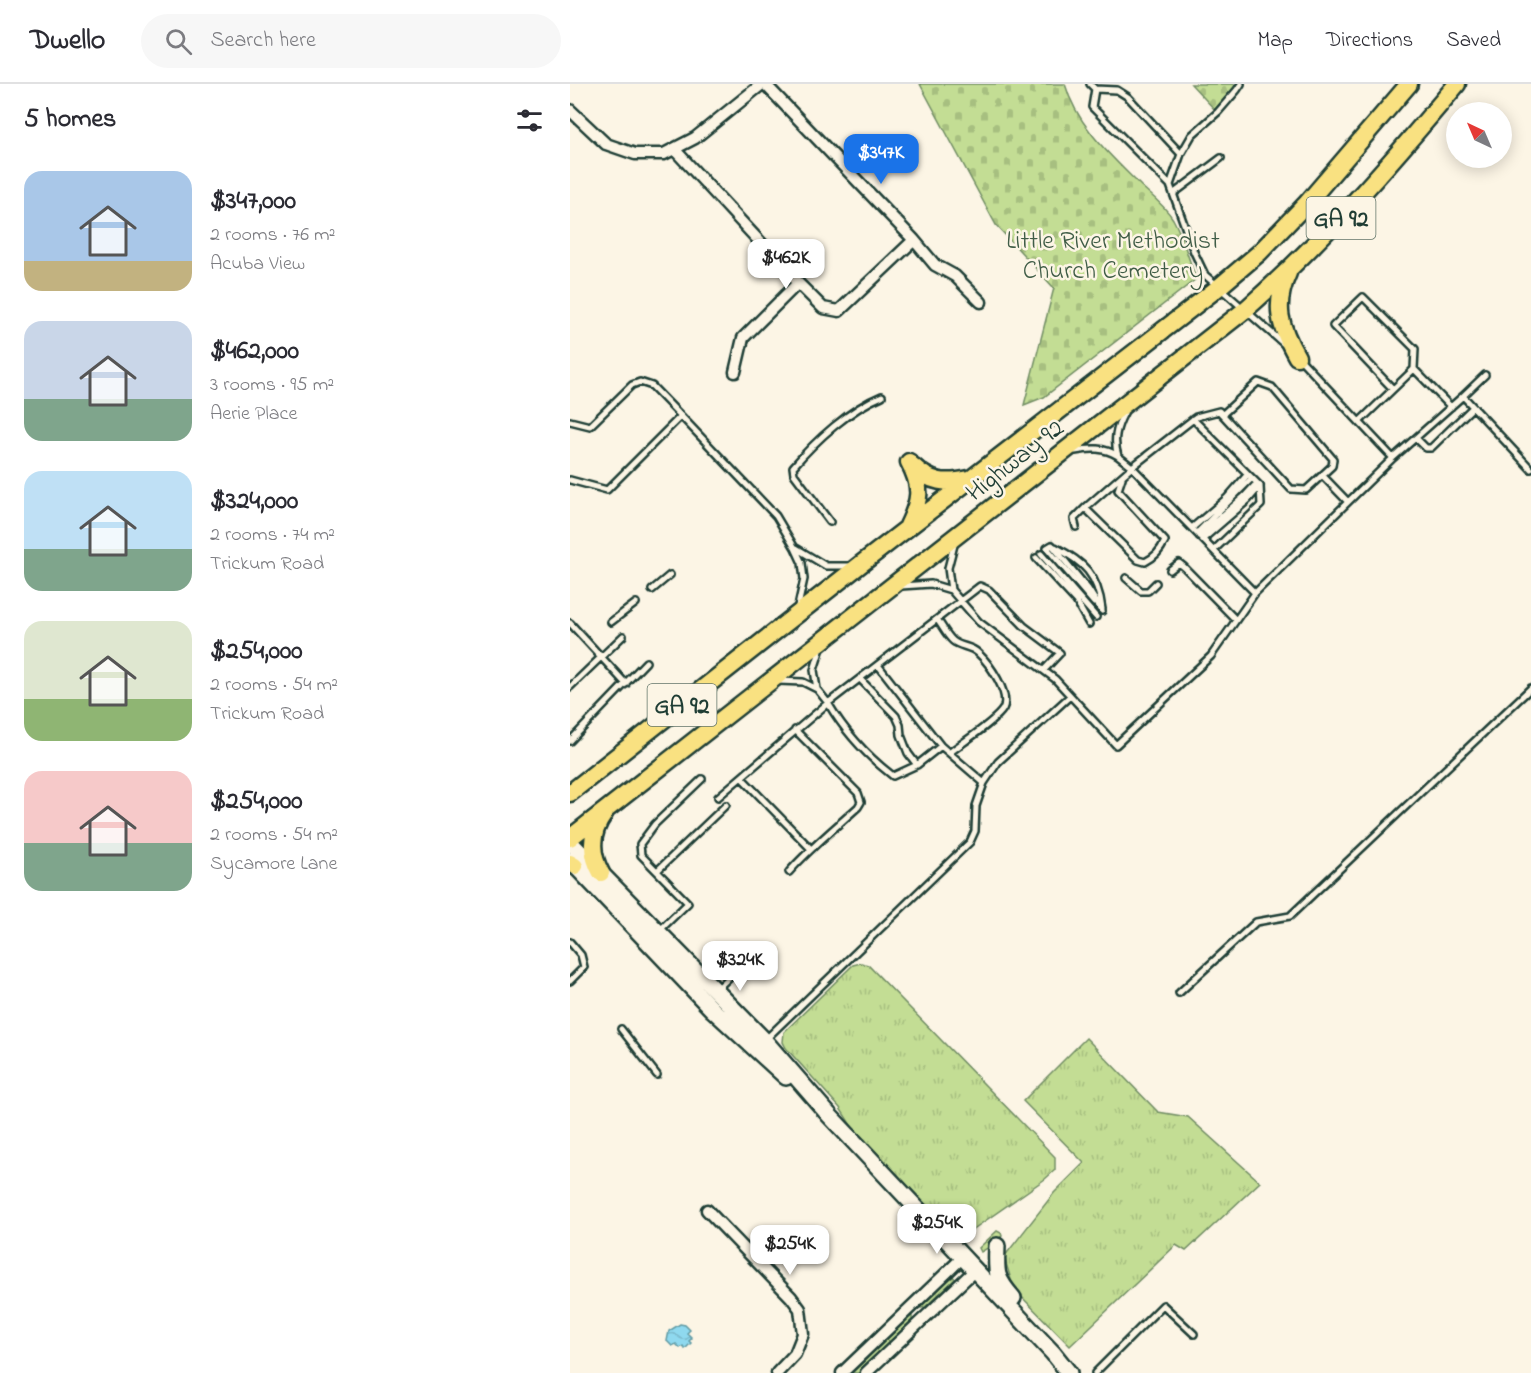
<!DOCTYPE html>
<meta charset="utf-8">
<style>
body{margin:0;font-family:"Indie Flower",sans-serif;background:#f7f7f7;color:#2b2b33;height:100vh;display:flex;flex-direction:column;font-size:22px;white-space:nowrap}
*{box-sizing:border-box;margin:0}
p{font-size:20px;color:#7c7c81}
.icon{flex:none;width:33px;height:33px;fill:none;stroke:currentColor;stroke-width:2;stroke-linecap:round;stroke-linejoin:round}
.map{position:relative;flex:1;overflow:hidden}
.side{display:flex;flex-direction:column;background:#fff;width:570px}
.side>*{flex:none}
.needle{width:39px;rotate:316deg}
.tools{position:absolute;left:876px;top:18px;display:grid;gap:12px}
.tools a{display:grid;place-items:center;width:66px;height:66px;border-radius:50%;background:#fff;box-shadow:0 3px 15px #0003;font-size:30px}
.price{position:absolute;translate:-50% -51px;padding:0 14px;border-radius:12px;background:#fff;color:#222;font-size:20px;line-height:39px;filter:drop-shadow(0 2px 3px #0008)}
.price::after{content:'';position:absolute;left:50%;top:36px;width:18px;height:14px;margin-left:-9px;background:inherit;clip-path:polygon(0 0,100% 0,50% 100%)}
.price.current{background:#1a73e8;color:#fff}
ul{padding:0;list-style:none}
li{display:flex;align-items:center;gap:18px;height:150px;padding:0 24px}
li span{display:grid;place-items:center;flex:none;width:168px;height:120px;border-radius:18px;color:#555}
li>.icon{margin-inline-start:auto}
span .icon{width:72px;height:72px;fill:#fffc;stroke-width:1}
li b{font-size:26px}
h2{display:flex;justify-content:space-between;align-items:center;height:72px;padding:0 24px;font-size:26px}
header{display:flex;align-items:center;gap:36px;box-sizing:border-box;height:84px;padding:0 30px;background:#fff;border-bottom:2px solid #e1e1e2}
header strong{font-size:28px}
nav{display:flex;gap:33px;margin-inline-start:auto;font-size:21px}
.search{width:420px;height:54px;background:#f7f7f7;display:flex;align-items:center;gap:15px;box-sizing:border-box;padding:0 21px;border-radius:33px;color:#7c7c81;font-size:22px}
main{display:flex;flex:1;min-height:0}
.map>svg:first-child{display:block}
</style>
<header>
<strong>Dwello</strong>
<div class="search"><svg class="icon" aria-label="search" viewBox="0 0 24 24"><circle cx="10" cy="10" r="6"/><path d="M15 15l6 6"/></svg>Search here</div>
<nav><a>Map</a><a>Directions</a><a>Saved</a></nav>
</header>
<main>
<section class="side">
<h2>5 homes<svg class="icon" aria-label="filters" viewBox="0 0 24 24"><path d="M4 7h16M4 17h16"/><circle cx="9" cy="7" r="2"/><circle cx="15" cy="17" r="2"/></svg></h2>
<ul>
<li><span style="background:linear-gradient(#a9c7e8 75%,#c2b280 0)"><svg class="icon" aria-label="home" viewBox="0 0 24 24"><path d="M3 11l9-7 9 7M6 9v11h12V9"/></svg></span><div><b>$347,000</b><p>2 rooms · 76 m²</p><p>Acuba View</p></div></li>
<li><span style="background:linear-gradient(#c9d6e8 65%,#7fa58c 0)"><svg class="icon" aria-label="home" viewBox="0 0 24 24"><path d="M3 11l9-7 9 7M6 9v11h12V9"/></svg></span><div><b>$462,000</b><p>3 rooms · 95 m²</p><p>Aerie Place</p></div></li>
<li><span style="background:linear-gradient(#bfe0f5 65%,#7fa58c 0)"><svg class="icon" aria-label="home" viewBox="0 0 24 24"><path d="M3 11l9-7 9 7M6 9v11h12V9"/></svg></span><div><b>$324,000</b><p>2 rooms · 74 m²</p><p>Trickum Road</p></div></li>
<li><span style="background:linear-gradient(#dfe7d0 65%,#8fb573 0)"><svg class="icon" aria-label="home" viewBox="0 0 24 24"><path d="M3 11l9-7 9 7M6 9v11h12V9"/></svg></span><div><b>$254,000</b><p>2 rooms · 54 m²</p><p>Trickum Road</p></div></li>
<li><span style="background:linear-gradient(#f6c9c9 60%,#7fa58c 0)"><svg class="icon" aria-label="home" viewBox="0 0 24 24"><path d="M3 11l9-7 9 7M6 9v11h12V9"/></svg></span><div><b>$254,000</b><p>2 rooms · 54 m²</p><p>Sycamore Lane</p></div></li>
</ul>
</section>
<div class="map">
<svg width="961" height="1289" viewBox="0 0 961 1289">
<defs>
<pattern id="grass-tufts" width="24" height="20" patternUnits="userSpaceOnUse" patternTransform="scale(1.5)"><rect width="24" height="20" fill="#c3dd94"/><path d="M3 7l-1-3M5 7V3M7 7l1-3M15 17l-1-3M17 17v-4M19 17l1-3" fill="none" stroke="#a7bf80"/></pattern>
<pattern id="cemetery-stones" width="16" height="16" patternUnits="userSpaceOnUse" patternTransform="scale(1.5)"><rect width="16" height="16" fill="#c3dd94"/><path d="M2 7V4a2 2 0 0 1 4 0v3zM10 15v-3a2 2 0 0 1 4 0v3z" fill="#a7bf80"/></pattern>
<pattern id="water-waves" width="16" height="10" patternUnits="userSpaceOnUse" patternTransform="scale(1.5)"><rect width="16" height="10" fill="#8fd9ef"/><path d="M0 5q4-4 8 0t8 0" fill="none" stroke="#7bbbce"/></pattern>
</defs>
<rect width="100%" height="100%" fill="#fcf5e5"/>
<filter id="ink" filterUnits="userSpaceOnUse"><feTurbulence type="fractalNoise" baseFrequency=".0167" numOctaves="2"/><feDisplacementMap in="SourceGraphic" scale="12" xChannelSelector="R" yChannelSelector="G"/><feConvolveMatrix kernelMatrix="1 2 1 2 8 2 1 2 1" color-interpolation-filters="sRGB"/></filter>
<g filter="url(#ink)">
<path fill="url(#grass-tufts)" stroke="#718d64" stroke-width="1.5" d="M291,879L298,881L485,1073V1086L475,1095L402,1146L383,1140L360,1126L284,1046L270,1024L216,964L213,958L214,948L283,881Z
M516,954L588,1028L618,1033L690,1098L616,1167L606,1161L500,1262L444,1205L434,1173L484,1109L514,1079L453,1017Z
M427,1147L431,1149L432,1152L421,1162L411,1168L409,1164Z
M382,1191L385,1195L355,1223L351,1224L350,1221Z
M338,1231L342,1232V1236L289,1289H279Z"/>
<path fill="url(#cemetery-stones)" stroke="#718d64" stroke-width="1.5" d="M350,0H495C507,42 541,72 571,102C582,112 595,122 603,135C613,153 619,176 626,195L474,313L454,321L484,204L426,141Z
M621,0H667L660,11L645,26Z"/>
<path fill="url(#water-waves)" stroke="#629ba4" stroke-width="1.5" d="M110,1240L115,1241L120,1246L117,1249L122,1254L119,1257L121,1259L115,1265L113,1262L110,1264L106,1260L102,1262L97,1257L99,1247Z"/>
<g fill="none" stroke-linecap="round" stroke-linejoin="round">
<g stroke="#1f3d34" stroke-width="10">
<path id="lane" d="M520,0L525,5L547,6L558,13L611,70
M671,0L667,6L648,28L622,51L611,70L600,101L624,168L635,191L714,260
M525,5L522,23L600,101
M603,110L651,74
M844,285L881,323
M893,312L915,291
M111,332L206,432L225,464L232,479L234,495L228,522
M623,335L690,402L678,416L633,455
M0,337L20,342L62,301L70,298L82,302L111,332L37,406L0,396
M789,338L844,285L845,265L793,213L763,242L823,305
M846,354L856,364H861L903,323
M505,367C520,364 534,363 548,372C543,356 546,344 554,329
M548,372L562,383L685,509
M823,374L893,312L961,385
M752,391L778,418
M515,424L562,383L626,333L649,327L721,405L736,406L762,382L763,375L702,303L688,298L653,330
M260,438L224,390L223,383C246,356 280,325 312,312
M506,443L504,435L515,424L568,476L575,478C585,473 590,467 595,457L548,406L552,394
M622,444L657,414L678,390
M627,449L682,394
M629,452L675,412L687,399
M485,463C514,478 528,491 532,525
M226,464L256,482H280
M477,464L482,461L518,505L532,527
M477,464L524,519
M644,466L691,421L690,402
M471,470L526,533
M466,474L506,517L519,540
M600,486L609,479L614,483L666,536
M556,494L571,507H578L586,499
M331,502L361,500L381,506L378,484L384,461
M82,506L100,491
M381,506L409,538L485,595L546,661L641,572L685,509L823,374L730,275
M367,535C372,542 377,552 383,557C390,563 401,562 408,569C419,579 441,610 433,625C426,637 392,659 379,669
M41,538L66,519
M0,539L56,600
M308,581L371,662L414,699L428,678L500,612
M290,595L326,632L330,641L331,651L338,669L347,681
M208,597L233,598L247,605L244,586L251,564
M0,603L53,552
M247,605L258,619L410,502L419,506L454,542L490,569L474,586
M0,657L76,578
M172,694L240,764
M148,713L258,619C275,648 297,672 323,692L347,681L371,662
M87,787L156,721
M219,788C240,764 265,744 288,723L291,718L288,709L225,646
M89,847L118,819L71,771L70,760L85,740L132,695
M0,858L11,871L14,883L0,897
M147,905L174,879
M609,909L686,838L720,832L961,604
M51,945L87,991
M197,954L400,758L405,747L406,722L414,699
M525,1289L593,1221L624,1250"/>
</g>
<g stroke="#1f3d34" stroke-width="15">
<path id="street" d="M195,0L344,156L365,181L385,192L411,218
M0,26L36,60L65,70H94L125,54L192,0
M104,65L228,199L253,224L269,227L344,156
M165,288L173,254L228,199
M137,1126L221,1213L230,1225L233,1250L225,1270L207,1289
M272,1289L392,1174
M296,1289L404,1187"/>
</g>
<g stroke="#1f3d34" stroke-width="20">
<path id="secondary" d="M0,758L194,956L259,1031L483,1269L499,1289
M0,776L143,926L216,993
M427,1162C426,1189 425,1193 443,1214"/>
</g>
<g stroke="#1f3d34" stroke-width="21">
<path id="primary" d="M718,189C703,222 710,243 727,273
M343,382C361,399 375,400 399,395
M338,442C350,417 353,404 339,378
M0,709L291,480L649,203L689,169L737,119L839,0
M0,754L675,226C753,157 820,80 887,0
M0,779L5,782
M31,789C20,769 20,749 34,730"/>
</g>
<use href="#lane" stroke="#fcf5e5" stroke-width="5"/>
<use href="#street" stroke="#fcf5e5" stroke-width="10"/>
<use href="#secondary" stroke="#fcf5e5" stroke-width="15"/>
<use href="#primary" stroke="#f9e181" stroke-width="16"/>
</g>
</g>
<g text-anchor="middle" stroke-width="5" stroke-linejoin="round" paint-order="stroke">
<g fill="#fcf5e5" stroke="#617469" stroke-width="1.5">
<rect x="736.5" y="113" width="69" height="42" rx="4.5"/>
<rect x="77.5" y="600" width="69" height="42" rx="4.5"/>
</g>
<g font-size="24" font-weight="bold" fill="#1f3d34">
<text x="771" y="142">GA 92</text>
<text x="112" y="629">GA 92</text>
</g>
<g font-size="26" fill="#405d47" stroke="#fcf5e5">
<text x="543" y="164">Little River Methodist<tspan x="543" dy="30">Church Cemetery</tspan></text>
</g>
<g font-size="26" fill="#1f3d34" stroke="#fcf5e5">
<text transform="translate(444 375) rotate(-38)" y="9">Highway 92</text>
</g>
</g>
</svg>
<div class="tools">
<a><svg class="needle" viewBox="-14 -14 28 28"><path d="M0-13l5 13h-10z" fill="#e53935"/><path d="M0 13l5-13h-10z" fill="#7c7c81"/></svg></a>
</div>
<b class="price current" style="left:311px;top:101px">$347K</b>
<b class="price" style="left:216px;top:206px">$462K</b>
<b class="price" style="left:170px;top:908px">$324K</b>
<b class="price" style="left:367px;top:1171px">$254K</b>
<b class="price" style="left:220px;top:1192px">$254K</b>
</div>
</main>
